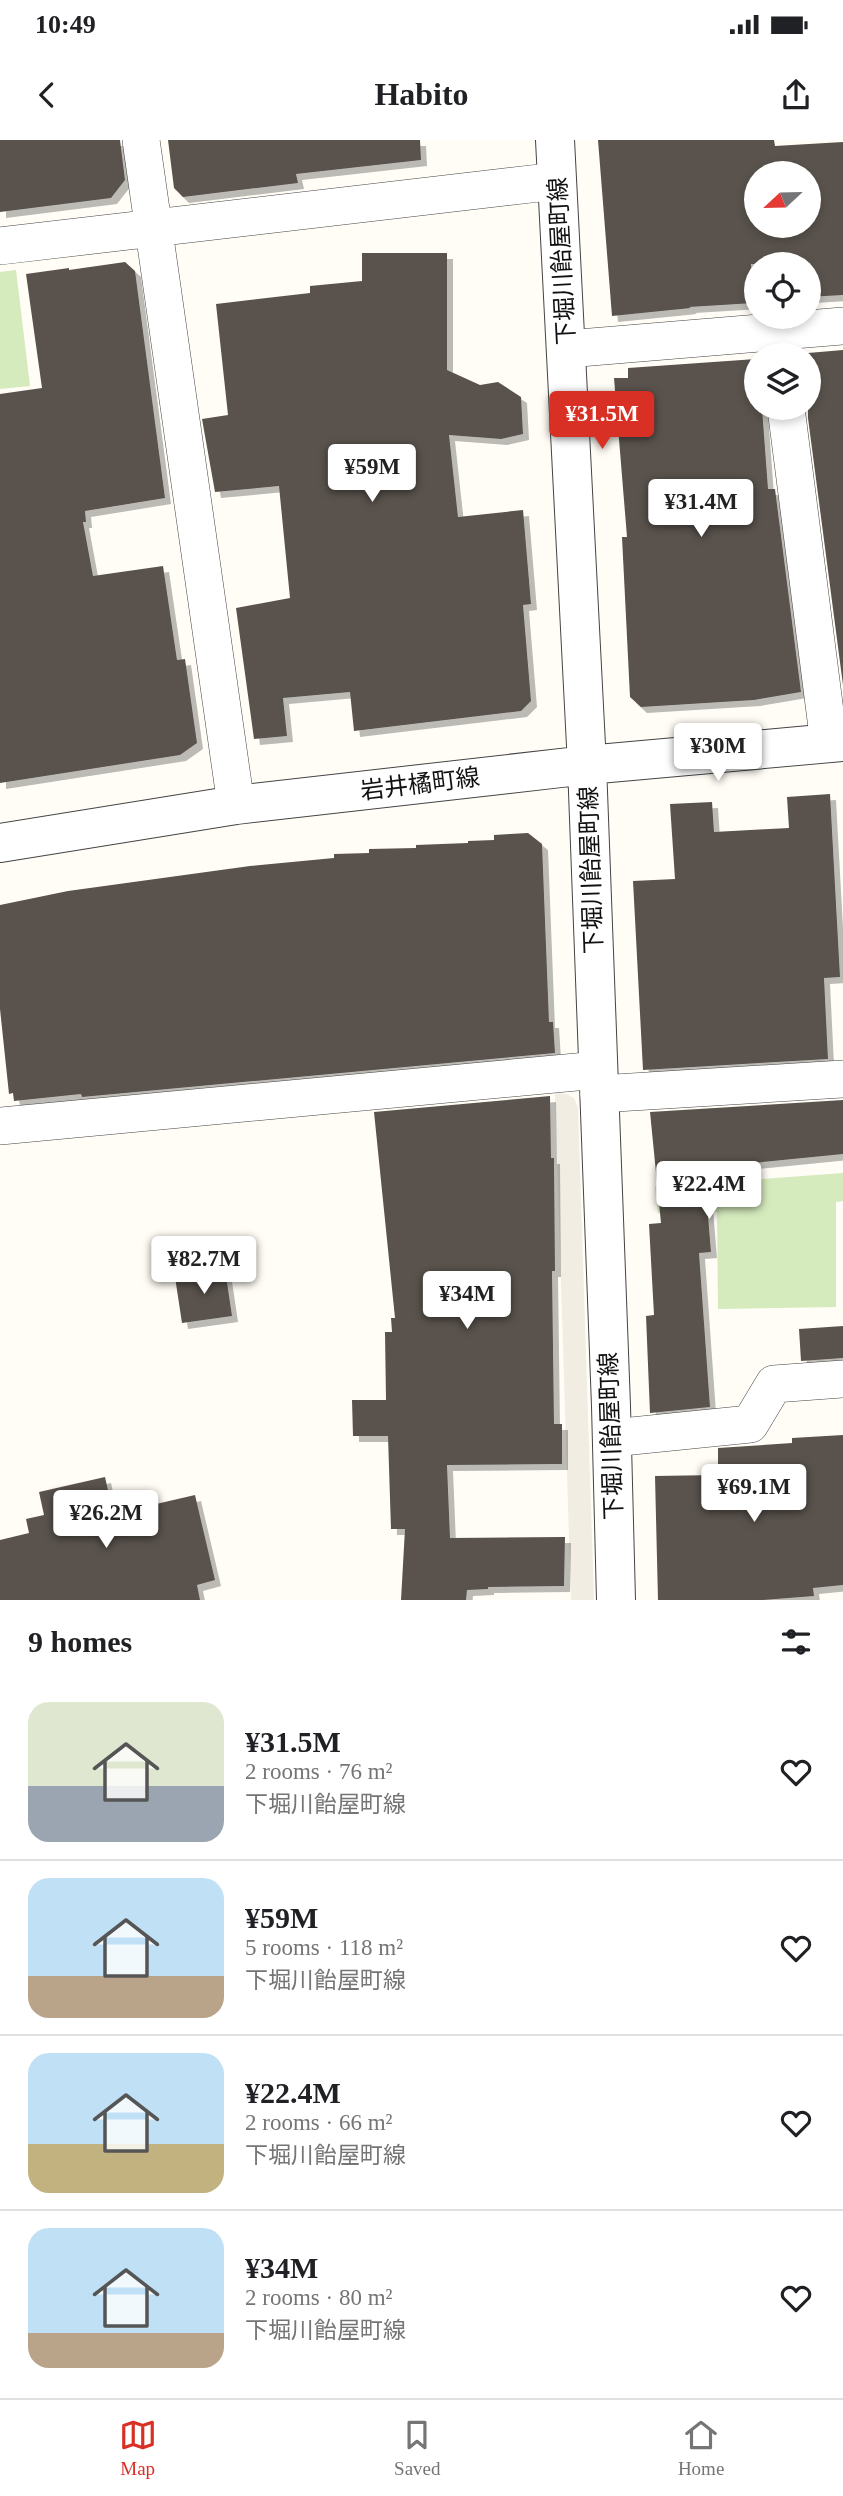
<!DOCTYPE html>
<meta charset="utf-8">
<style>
body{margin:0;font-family:"Times New Roman","Noto Sans JP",serif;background:#f2f2f2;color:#202124;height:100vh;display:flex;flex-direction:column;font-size:26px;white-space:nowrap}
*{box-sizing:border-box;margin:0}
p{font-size:23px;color:#757577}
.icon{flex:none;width:38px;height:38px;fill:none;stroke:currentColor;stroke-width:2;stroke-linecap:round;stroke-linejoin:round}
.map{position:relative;height:1460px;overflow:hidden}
.side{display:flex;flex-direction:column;background:#fff;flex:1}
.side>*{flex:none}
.needle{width:46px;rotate:248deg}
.controls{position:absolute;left:744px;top:21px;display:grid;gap:14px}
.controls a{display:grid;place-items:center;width:77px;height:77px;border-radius:50%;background:#fff;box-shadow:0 4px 10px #0003;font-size:35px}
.price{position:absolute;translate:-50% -60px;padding:0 16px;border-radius:7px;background:#fff;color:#222;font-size:23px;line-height:46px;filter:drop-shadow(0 2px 4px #0008)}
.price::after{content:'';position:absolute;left:50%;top:42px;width:21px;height:16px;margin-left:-10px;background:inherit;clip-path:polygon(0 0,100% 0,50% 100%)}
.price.selected{background:#d93025;color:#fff}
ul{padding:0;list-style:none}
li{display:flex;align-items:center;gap:21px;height:175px;padding:0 28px}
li+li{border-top:2px solid #e0e0e0}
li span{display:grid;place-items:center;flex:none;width:196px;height:140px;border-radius:21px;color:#555}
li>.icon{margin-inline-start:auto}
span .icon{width:84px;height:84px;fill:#fffc;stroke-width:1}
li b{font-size:30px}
h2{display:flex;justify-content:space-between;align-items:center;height:84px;padding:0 28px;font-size:30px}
.status{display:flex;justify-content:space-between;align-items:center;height:49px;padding:0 35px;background:#fff;direction:ltr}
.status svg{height:19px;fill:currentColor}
header{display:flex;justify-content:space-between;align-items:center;height:91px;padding:0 28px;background:#fff;font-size:32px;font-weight:600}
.dock{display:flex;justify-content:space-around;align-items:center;height:98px;border-top:2px solid #e0e0e0;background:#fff;font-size:19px;color:#757577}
.dock a{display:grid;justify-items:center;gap:4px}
.dock .selected{color:#d93025}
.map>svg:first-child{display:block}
</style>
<div class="status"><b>10:49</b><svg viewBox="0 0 49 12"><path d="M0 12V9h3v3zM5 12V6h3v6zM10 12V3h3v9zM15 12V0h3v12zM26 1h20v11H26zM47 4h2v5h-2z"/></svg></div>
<header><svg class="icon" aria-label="back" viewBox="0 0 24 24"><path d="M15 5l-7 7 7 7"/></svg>Habito<svg class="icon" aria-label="share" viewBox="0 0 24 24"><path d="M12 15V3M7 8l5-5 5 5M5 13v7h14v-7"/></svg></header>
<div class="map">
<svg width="843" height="1460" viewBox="0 0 843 1460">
<defs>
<filter id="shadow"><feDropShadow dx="6" dy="6" stdDeviation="0" flood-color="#0004"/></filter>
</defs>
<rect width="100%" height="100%" fill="#fffdf5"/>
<path fill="#d5ebbd" d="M16,130L30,246L0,249V132Z
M843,1033V1061L836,1062V1167L718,1169L717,1072L658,1073L655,1047Z"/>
<path fill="#f1ede2" d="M555,953L567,954L574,958L578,968L594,1460H571Z"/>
<path fill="#5a524d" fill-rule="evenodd" filter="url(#shadow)" d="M0,0H120L125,40L111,58L0,72Z
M168,0H420L421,20L296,34L298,43L183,57L174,48Z
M598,0H774L775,6L843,2V155L808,157V124H751L754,163L689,167L691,168L612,176ZM756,33H808V86H756Z
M362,113H447V230L480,245L498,242L521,257L523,294L501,299L449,295L458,377L523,370L531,464L523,465L531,561L521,571L354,591L350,552L283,558L287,596L254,599L236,468L290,458L279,346L215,352L202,279L228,275L216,164L310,153V146L362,141Z
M125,122L135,131L165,358L85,371L86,382H83L93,436L163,426L177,520L185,519L197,603L180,615L0,643V254L42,248L26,134L69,128V130Z
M843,210V545L808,278V213Z
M756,219V268H762L768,349H775L801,552L754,560L641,567L630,557L622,397H627L614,238H628V228Z
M830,654L840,837L824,838L828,919L643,930L633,741L675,739L670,664L712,662L714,692L789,688L787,657Z
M528,693L542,704L549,882H553L555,913L82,957L81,954L14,961L13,953L9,954L0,869V765L68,751L250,726L334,718V714L369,713V709L416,708V705L468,703V701L494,700V695Z
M550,956L551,1018H554L555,1131H552L554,1284H562V1324L447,1325L450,1398L565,1397L564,1446L488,1447V1449L467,1450L466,1460H401L405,1389H391L388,1296H353L352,1260H386L385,1192H392L391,1178H395L374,972Z
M843,960V1014L704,1028L711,1112L699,1113L710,1267L650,1273L646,1176L654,1175L649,1084L661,1083L650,972Z
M225,1129L232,1176L182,1183L175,1137Z
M843,1186V1218L801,1221L799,1189Z
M843,1295V1445L813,1448L814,1456L763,1460H658L655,1336L718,1335V1308L792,1303V1298Z
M105,1337L110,1359L123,1356L126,1371L195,1355L215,1440L197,1445L200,1460H0V1400L29,1393L26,1379L44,1375L39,1352Z"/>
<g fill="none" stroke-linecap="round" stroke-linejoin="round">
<g stroke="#444" stroke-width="38">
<path id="minor" d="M141,0L236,665
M0,106L557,41
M567,209L843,186
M786,268L829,603
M599,954L843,939
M0,986L598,930
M612,1298L750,1284L774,1244L843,1239"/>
</g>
<g stroke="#444" stroke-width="40">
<path id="tertiary" d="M555,0L587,625L611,1266L616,1460
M0,703L236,665L587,625L843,602"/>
</g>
<use href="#minor" stroke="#fff" stroke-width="37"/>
<use href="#tertiary" stroke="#fff" stroke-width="38"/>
</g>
<g text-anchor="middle" stroke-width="7" stroke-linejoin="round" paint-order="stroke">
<g font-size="24" fill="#111" stroke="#fff">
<text transform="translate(562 121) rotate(-93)" y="8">下堀川飴屋町線</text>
<text transform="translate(420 644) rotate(-7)" y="8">岩井橘町線</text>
<text transform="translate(591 730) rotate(-92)" y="8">下堀川飴屋町線</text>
<text transform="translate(611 1296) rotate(-92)" y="8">下堀川飴屋町線</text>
</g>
</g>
</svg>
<div class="controls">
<a><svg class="needle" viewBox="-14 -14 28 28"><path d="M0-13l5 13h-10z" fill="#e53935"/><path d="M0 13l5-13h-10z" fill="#757577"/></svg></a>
<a><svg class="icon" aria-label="locate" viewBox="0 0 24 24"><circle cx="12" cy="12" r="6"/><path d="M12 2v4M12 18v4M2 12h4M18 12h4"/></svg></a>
<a><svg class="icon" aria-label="layers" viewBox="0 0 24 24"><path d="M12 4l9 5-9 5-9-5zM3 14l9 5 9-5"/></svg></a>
</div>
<b class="price selected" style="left:602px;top:311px">¥31.5M</b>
<b class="price" style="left:372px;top:364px">¥59M</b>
<b class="price" style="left:701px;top:399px">¥31.4M</b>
<b class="price" style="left:718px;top:643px">¥30M</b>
<b class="price" style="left:709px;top:1081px">¥22.4M</b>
<b class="price" style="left:204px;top:1156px">¥82.7M</b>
<b class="price" style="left:467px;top:1191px">¥34M</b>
<b class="price" style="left:754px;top:1384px">¥69.1M</b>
<b class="price" style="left:106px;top:1410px">¥26.2M</b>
</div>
<section class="side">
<h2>9 homes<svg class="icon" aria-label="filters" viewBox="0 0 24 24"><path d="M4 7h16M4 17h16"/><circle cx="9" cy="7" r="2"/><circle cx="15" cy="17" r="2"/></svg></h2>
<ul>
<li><span style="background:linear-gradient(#dfe7d0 60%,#9aa5b1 0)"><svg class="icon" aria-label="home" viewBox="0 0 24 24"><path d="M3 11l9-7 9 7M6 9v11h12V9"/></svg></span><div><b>¥31.5M</b><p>2 rooms · 76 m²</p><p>下堀川飴屋町線</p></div><svg class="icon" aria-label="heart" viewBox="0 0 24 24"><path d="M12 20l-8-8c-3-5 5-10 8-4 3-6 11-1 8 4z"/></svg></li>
<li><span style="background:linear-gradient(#bfe0f5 70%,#b9a48a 0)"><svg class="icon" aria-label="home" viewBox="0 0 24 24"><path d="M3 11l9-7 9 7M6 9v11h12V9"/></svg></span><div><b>¥59M</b><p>5 rooms · 118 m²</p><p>下堀川飴屋町線</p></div><svg class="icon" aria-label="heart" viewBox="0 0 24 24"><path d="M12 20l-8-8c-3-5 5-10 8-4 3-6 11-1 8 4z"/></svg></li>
<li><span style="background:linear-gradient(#bfe0f5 65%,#c2b280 0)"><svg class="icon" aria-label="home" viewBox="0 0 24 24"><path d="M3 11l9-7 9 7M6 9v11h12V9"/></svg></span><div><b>¥22.4M</b><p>2 rooms · 66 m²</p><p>下堀川飴屋町線</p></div><svg class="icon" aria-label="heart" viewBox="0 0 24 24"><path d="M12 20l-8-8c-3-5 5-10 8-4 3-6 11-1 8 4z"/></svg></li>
<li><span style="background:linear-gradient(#bfe0f5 75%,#b9a48a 0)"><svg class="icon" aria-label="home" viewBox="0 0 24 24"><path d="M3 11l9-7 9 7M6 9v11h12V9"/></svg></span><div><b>¥34M</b><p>2 rooms · 80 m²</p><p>下堀川飴屋町線</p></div><svg class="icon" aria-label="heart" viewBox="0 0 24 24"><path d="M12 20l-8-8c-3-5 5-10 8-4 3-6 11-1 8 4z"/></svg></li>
</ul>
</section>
<nav class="dock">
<a class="selected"><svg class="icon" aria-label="map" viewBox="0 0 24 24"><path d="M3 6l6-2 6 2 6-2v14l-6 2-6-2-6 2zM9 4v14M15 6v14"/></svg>Map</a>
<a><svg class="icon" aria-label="saved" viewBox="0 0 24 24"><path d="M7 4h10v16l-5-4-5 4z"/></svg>Saved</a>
<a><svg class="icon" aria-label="home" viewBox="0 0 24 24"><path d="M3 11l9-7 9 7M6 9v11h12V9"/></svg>Home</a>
</nav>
